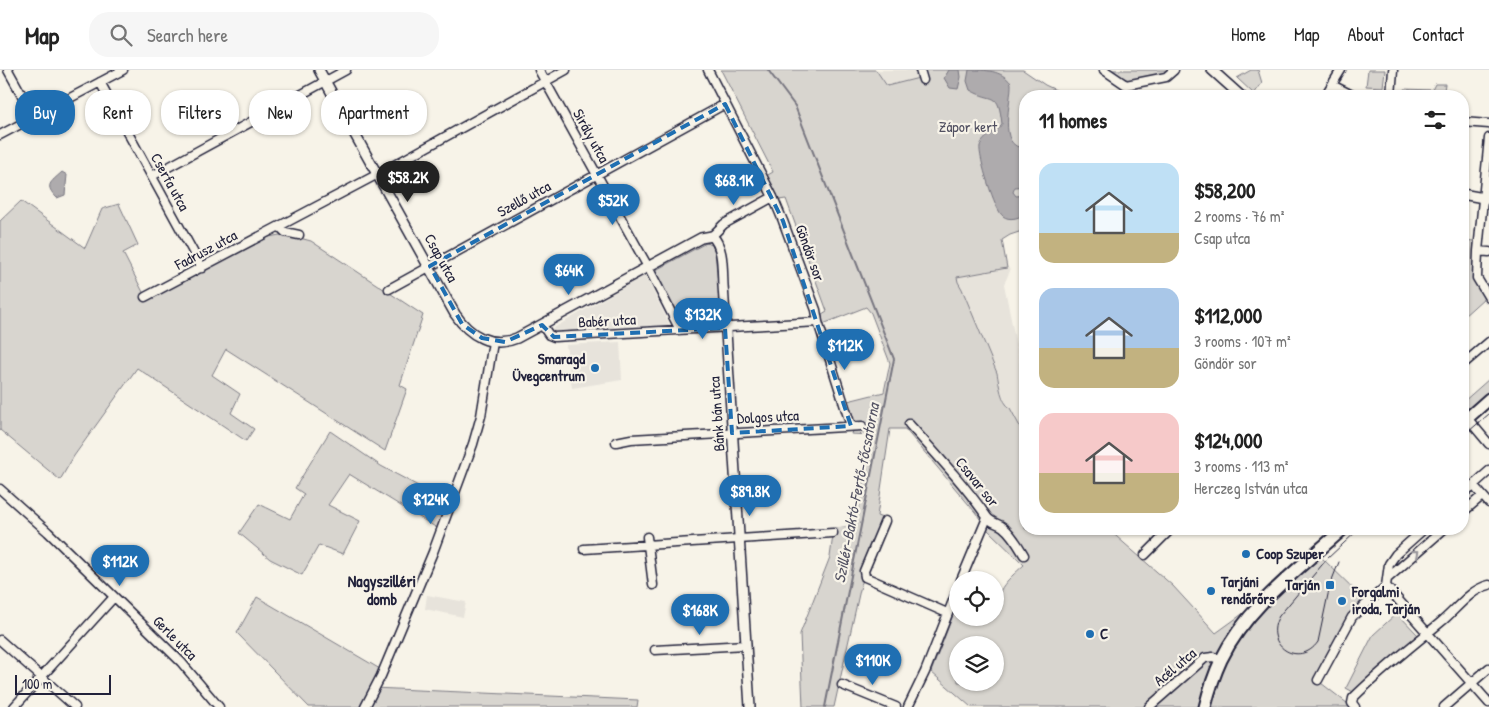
<!DOCTYPE html>
<meta charset="utf-8">
<style>
body{margin:0;font-family:"Patrick Hand",sans-serif;background:#f6f6f6;color:#222;height:100vh;display:flex;flex-direction:column;font-size:19px;white-space:nowrap}
*{box-sizing:border-box;margin:0}
p{font-size:16px;color:#767676}
.icon{flex:none;width:28px;height:28px;fill:none;stroke:currentColor;stroke-width:2;stroke-linecap:round;stroke-linejoin:round}
.map{position:relative;flex:1;overflow:hidden}
.side{position:absolute;left:1019px;top:20px;width:450px;height:445px;display:flex;flex-direction:column;background:#fff;border-radius:20px;box-shadow:0 1px 4px #0004}
.side>*{flex:none}
.top-card{position:absolute;left:15px;top:20px;width:475px;height:45px;display:flex;gap:10px}
.buttons{position:absolute;left:949px;top:501px;display:grid;gap:10px}
.buttons a{display:grid;place-items:center;width:55px;height:55px;border-radius:50%;background:#fff;box-shadow:0 1px 4px #0004;font-size:25px}
.scale{position:absolute;left:15px;bottom:12px;width:96px;box-sizing:border-box;padding-left:5px;border:2px solid #22223b;border-top:0;font-size:14px;line-height:18px;white-space:nowrap;color:#22223b;-webkit-text-stroke:4px #f7f3e8;paint-order:stroke}
.price{position:absolute;translate:-50% -42px;padding:0 11px;border-radius:18px;background:#1f6fb2;color:#fff;font-size:16px;line-height:32px;filter:drop-shadow(0 1px 2px #0008)}
.price::after{content:'';position:absolute;left:50%;top:30px;width:15px;height:11px;margin-left:-8px;background:inherit;clip-path:polygon(0 0,100% 0,50% 100%)}
.price.current{background:#222;color:#fff}
ul{padding:0;list-style:none}
li{display:flex;align-items:center;gap:15px;height:125px;padding:0 20px}
li span{display:grid;place-items:center;flex:none;width:140px;height:100px;border-radius:15px;color:#555}
li>.icon{margin-inline-start:auto}
span .icon{width:60px;height:60px;fill:#fffc;stroke-width:1}
li b{font-size:21px}
h2{display:flex;justify-content:space-between;align-items:center;height:60px;padding:0 20px;font-size:21px}
.chip{padding:0 18px;border-radius:20px;background:#fff;box-shadow:0 1px 4px #0004;font-size:18px;line-height:45px}
.chip.current{background:#1f6fb2;color:#fff}
header{display:flex;align-items:center;gap:30px;box-sizing:border-box;height:70px;padding:0 25px;background:#fff;border-bottom:1px solid #e0e0e0}
header strong{font-size:24px}
nav{display:flex;gap:28px;margin-inline-start:auto;font-size:18px}
.search{width:350px;height:45px;background:#f6f6f6;display:flex;align-items:center;gap:12px;box-sizing:border-box;padding:0 18px;border-radius:20px;color:#767676;font-size:19px}
.map>svg:first-child{display:block}
</style>
<header>
<strong>Map</strong>
<div class="search"><svg class="icon" aria-label="search" viewBox="0 0 24 24"><circle cx="10" cy="10" r="6"/><path d="M15 15l6 6"/></svg>Search here</div>
<nav><a>Home</a><a>Map</a><a>About</a><a>Contact</a></nav>
</header>
<div class="map">
<svg width="1489" height="637" viewBox="0 0 1489 637">
<rect width="100%" height="100%" fill="#f7f3e8"/>
<filter id="ink" filterUnits="userSpaceOnUse"><feTurbulence type="fractalNoise" baseFrequency=".02" numOctaves="2"/><feDisplacementMap in="SourceGraphic" scale="10" xChannelSelector="R" yChannelSelector="G"/><feConvolveMatrix kernelMatrix="1 2 1 2 8 2 1 2 1" color-interpolation-filters="sRGB"/></filter>
<g filter="url(#ink)">
<path fill="#e7e3db" d="M876,0H917L919,8L887,16Z
M1009,198L1010,201L1004,214L1025,319V366L1010,338L1007,336L999,317L997,303L962,219L958,212L957,207Z
M645,205L671,257L554,265L552,259Z
M620,272L622,310L572,318L566,275Z
M427,525L466,532L463,547L425,539Z"/>
<path fill="#d8d5cf" stroke="#7d7c85" fill-rule="evenodd" d="M721,0H876L887,16L919,8L917,0H1023L1045,15L1058,21L1102,26H1025V160L1010,165L1002,170L1007,198L957,207L958,212L962,219L997,303C999,314 1001,332 1010,338L1025,366V459H1108L1173,516L1216,563L1321,487L1363,528L1338,564L1321,613L1352,637H971L931,602L957,535L958,548H995C995,520 1005,512 1024,495L988,460L975,442L905,359H890L877,446L888,450L861,515L834,637H803L800,564L830,487L834,458L855,456L871,365L851,364L853,358L845,330L848,331L884,322L890,293L871,243L866,237L823,254L822,244L827,241L786,129L779,130L766,106L773,102ZM958,575H995V612H958Z
M1111,0H1169C1162,7 1143,10 1133,10C1125,10 1117,5 1111,0Z
M1251,0H1258L1262,13L1254,24L1237,8Z
M1368,0H1385L1383,17L1366,16Z
M1435,14H1445L1443,26H1403L1404,19L1432,20Z
M21,131L85,178L102,139L119,134L138,175L123,183L147,230L269,167L285,164L311,171L423,245L400,315L407,319L385,381L226,279L212,305L240,324L231,343L254,359L246,371L137,298L74,386L60,410L0,360V151Z
M1463,170L1474,171L1473,207L1484,228L1463,247Z
M706,173L712,175L715,182L722,255L681,256L654,201Z
M1489,309V321L1463,345V332Z
M330,361L381,396L448,432L437,458L349,404L328,435L360,451L343,484L319,475L302,505L270,489L239,463L259,434L290,449L304,424L295,418Z
M257,527L380,599L373,618L638,630L637,637H309L237,563Z
M1397,543L1419,566L1355,623L1346,618L1373,565Z"/>
<path fill="#aeabad" stroke="#76747f" d="M949,0H960L961,7L958,19L950,18L944,8Z
M969,0C986,0 1001,0 1011,13C1012,31 996,78 1025,78V116L1015,117L1013,122L1016,126L1025,125V144C1019,148 1009,151 1003,146C995,141 978,86 980,76C983,66 996,63 1002,54C998,19 994,34 970,20L967,11Z
M62,102L67,105L65,125L57,128C44,115 50,113 62,102Z"/>
<g fill="none" stroke-linecap="round" stroke-linejoin="round">
<path stroke="#76747f" stroke-width="2" d="M768,0L795,36L894,289L825,637"/>
<g stroke="#22223b" stroke-width="11">
<path id="minor" d="M8,0L34,47
M539,0L648,197L680,260
M708,0L773,127L783,151L816,240L818,252L851,356
M920,0L923,10
M1104,0L1126,15L1166,7L1174,0
M100,12L202,198
M1332,15L1354,26
M1325,26L1341,0
M1391,26L1393,0
M1462,52L1489,54
M0,65L123,0
M1489,68L1478,181L1477,208L1489,228
M152,106L346,0
M280,157L285,162L299,165
M712,166L724,154L773,127
M1478,181L1489,182
M389,219L725,34
M145,227L378,104L566,0
M542,255L549,265L554,267L818,252
M1462,295L1489,272
M1468,349L1489,374
M909,354C936,384 964,414 987,447C991,453 998,453 1003,457C1012,464 1018,475 1024,485
M616,372L631,369L862,356
M1473,415L1489,433
M0,419L48,462L181,592L219,637
M1462,425L1489,401
M1462,443L1482,426
M885,451L864,501L865,507L947,543
M647,467L653,515
M584,479L833,463
M1145,485L1171,459
M1388,508L1444,459
M961,510L987,448
M1386,516L1489,633
M0,570L75,637
M655,580L746,575
M1318,610L1352,547L1386,516L1389,494L1396,484L1424,459
M842,615L896,637
M14,637L114,527
M365,637L381,606L433,482L473,374L481,346L493,272
M908,637L925,602L958,518
M1149,637L1205,588L1213,587L1221,590
M1355,637L1352,633L1353,628C1380,601 1411,577 1441,552C1456,540 1469,520 1489,515
M1444,637L1489,598"/>
</g>
<g stroke="#22223b" stroke-width="12">
<path id="tertiary" d="M319,0L455,244C469,265 491,279 517,268L701,168L712,166C724,177 722,199 723,215L750,637
M1212,0L1241,26
M1462,124L1489,129"/>
</g>
<g stroke="#22223b" stroke-width="15">
<path id="primary" d="M1462,353L1489,329
M1205,637C1209,621 1214,605 1221,590C1247,536 1300,498 1343,459"/>
</g>
<use href="#minor" stroke="#f7f3e8" stroke-width="8"/>
<use href="#tertiary" stroke="#f7f3e8" stroke-width="9"/>
<use href="#primary" stroke="#f7f3e8" stroke-width="11"/>
<path stroke="#22223b" stroke-width="1" d="M1462,367L1489,344
M1339,492L1330,515L1318,572C1299,599 1262,575 1279,546L1327,489L1359,459"/>
</g>
<defs><path id="oneway-chevron" d="M-2-3.5L2.5 0L-2 3.5" fill="none" stroke-width="1.6" stroke-linecap="round" stroke-linejoin="round" transform="scale(1.25)"/></defs>
<use stroke="#97959a" href="#oneway-chevron" transform="translate(1416 483) rotate(-41)"/>
</g>
<path fill="none" stroke="#1f6fb2" stroke-width="4" stroke-dasharray="10 6" stroke-linejoin="round" d="M725,34L783,151L851,356L732,363L725,258L554,267L542,255L505,272L482,268L462,254L430,196Z"/>
<g fill="#1f6fb2" stroke="#f7f3e8" stroke-width="2">
<circle cx="595" cy="298" r="5"/>
<circle cx="1246" cy="484" r="5"/>
<rect x="1325" y="510" width="10" height="10" rx="2.5"/>
<circle cx="1211" cy="521" r="5"/>
<circle cx="1342" cy="531" r="5"/>
<circle cx="1090" cy="564" r="5"/>
</g>
<g text-anchor="middle" stroke-width="4.5" stroke-linejoin="round" paint-order="stroke">
<g font-size="15" fill="#504f60" stroke="#f7f3e8">
<text x="968" y="62">Zápor kert</text>
</g>
<g font-size="15" fill="#22223b" stroke="#f7f3e8">
<text transform="translate(591 66) rotate(61)" y="5">Sirály utca</text>
<text transform="translate(170 112) rotate(61)" y="5">Cserfa utca</text>
<text transform="translate(524 129) rotate(-29)" y="5">Szellő utca</text>
<text transform="translate(206 180) rotate(-28)" y="5">Fadrusz utca</text>
<text transform="translate(810 183) rotate(70)" y="5">Göndör sor</text>
<text transform="translate(441 188) rotate(61)" y="5">Csap utca</text>
<text transform="translate(607 251) rotate(-3)" y="5">Babér utca</text>
<text transform="translate(717 344) rotate(-94)" y="5">Bánk bán utca</text>
<text transform="translate(768 347) rotate(-3)" y="5">Dolgos utca</text>
<text transform="translate(977 412) rotate(51)" y="5">Csavar sor</text>
<text transform="translate(175 568) rotate(45)" y="5">Gerle utca</text>
<text transform="translate(1175 597) rotate(-40)" y="5">Acél utca</text>
</g>
<g font-size="15" font-weight="bold" fill="#22223b" stroke="#f7f3e8" text-anchor="start">
<text x="585" y="294" text-anchor="end">Smaragd<tspan x="585" dy="17">Üvegcentrum</tspan></text>
<text x="1256" y="489">Coop Szuper</text>
<text x="1221" y="517">Tarjáni<tspan x="1221" dy="17">rendőrőrs</tspan></text>
<text x="1320" y="520" text-anchor="end">Tarján</text>
<text x="1352" y="527">Forgalmi<tspan x="1352" dy="17">iroda, Tarján</tspan></text>
<text x="1100" y="569">C</text>
</g>
<g font-size="16" font-style="italic" fill="#535263" stroke="#f7f3e8">
<text transform="translate(856 423) rotate(-79)" y="6">Szillér-Baktó-Fertő-főcsatorna</text>
</g>
<g font-size="16" font-weight="bold" fill="#22223b" stroke="#f7f3e8">
<text x="382" y="517">Nagyszilléri<tspan x="382" dy="18">domb</tspan></text>
</g>
</g>
</svg>
<div class="buttons">
<a><svg class="icon" aria-label="locate" viewBox="0 0 24 24"><circle cx="12" cy="12" r="6"/><path d="M12 2v4M12 18v4M2 12h4M18 12h4"/></svg></a>
<a><svg class="icon" aria-label="layers" viewBox="0 0 24 24"><path d="M12 4l9 5-9 5-9-5zM3 14l9 5 9-5"/></svg></a>
</div>
<div class="scale">100 m</div>
<b class="price current" style="left:408px;top:133px">$58.2K</b>
<b class="price" style="left:734px;top:136px">$68.1K</b>
<b class="price" style="left:613px;top:156px">$52K</b>
<b class="price" style="left:569px;top:226px">$64K</b>
<b class="price" style="left:703px;top:270px">$132K</b>
<b class="price" style="left:845px;top:301px">$112K</b>
<b class="price" style="left:750px;top:447px">$89.8K</b>
<b class="price" style="left:431px;top:455px">$124K</b>
<b class="price" style="left:120px;top:517px">$112K</b>
<b class="price" style="left:700px;top:566px">$168K</b>
<b class="price" style="left:873px;top:616px">$110K</b>
<div class="top-card">
<a class="chip current">Buy</a>
<a class="chip">Rent</a>
<a class="chip">Filters</a>
<a class="chip">New</a>
<a class="chip">Apartment</a>
</div>
<section class="side">
<h2>11 homes<svg class="icon" aria-label="filters" viewBox="0 0 24 24"><path d="M4 7h16M4 17h16"/><circle cx="9" cy="7" r="2"/><circle cx="15" cy="17" r="2"/></svg></h2>
<ul>
<li><span style="background:linear-gradient(#bfe0f5 70%,#c2b280 0)"><svg class="icon" aria-label="home" viewBox="0 0 24 24"><path d="M3 11l9-7 9 7M6 9v11h12V9"/></svg></span><div><b>$58,200</b><p>2 rooms · 76 m²</p><p>Csap utca</p></div></li>
<li><span style="background:linear-gradient(#a9c7e8 60%,#c2b280 0)"><svg class="icon" aria-label="home" viewBox="0 0 24 24"><path d="M3 11l9-7 9 7M6 9v11h12V9"/></svg></span><div><b>$112,000</b><p>3 rooms · 107 m²</p><p>Göndör sor</p></div></li>
<li><span style="background:linear-gradient(#f6c9c9 60%,#c2b280 0)"><svg class="icon" aria-label="home" viewBox="0 0 24 24"><path d="M3 11l9-7 9 7M6 9v11h12V9"/></svg></span><div><b>$124,000</b><p>3 rooms · 113 m²</p><p>Herczeg István utca</p></div></li>
</ul>
</section>
</div>
